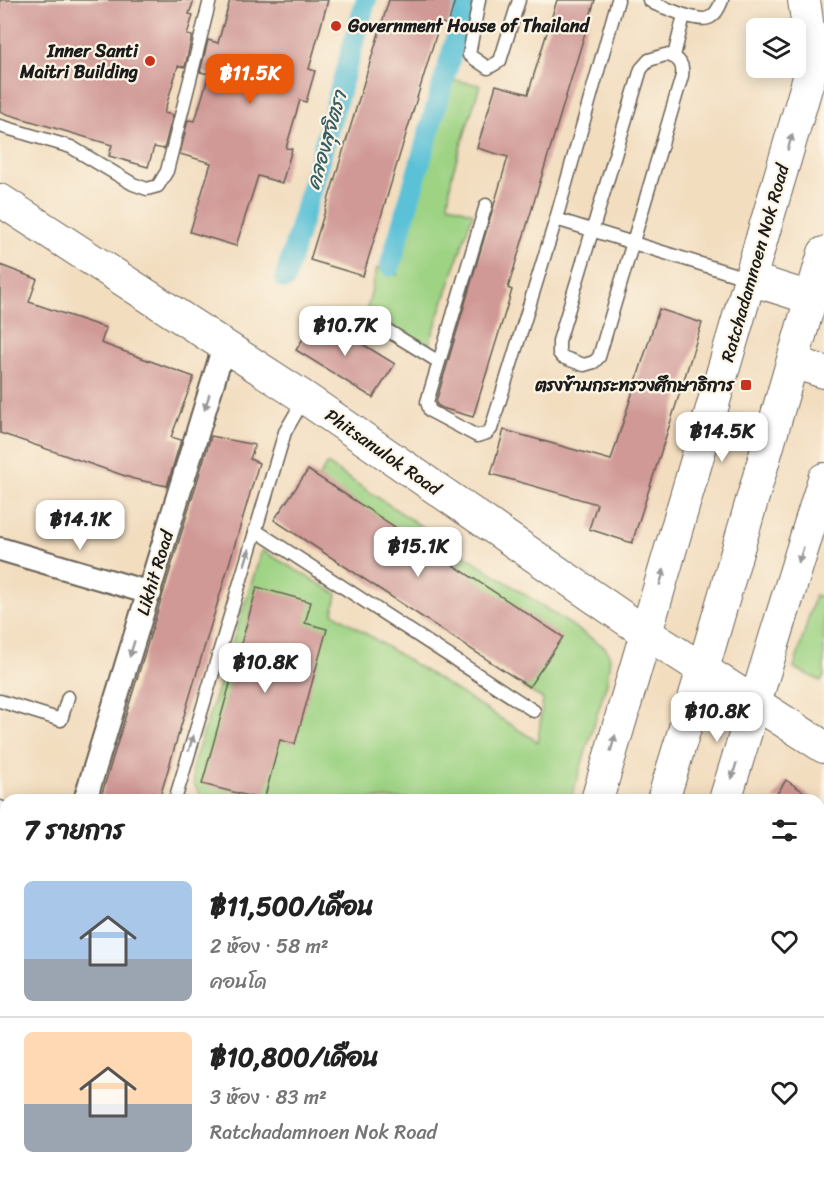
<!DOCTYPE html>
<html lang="th">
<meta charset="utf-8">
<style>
body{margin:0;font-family:Sriracha,"Playpen Sans Thai",sans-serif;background:#f2f2f2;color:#222;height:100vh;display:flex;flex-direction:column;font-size:22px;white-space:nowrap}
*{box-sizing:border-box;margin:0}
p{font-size:20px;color:#767676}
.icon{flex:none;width:33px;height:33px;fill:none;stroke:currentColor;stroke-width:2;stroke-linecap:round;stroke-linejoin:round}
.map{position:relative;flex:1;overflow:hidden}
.details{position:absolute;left:0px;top:794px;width:825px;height:386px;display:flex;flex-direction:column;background:#fff;border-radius:18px 18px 0 0;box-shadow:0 3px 15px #0003}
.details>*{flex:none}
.controls{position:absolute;left:746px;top:18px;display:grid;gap:12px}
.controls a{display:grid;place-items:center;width:60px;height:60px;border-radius:9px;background:#fff;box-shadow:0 3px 15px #0003;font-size:30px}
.price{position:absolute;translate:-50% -51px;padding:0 14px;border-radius:12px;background:#fff;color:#222;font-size:20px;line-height:39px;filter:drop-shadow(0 2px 3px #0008)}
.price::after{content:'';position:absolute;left:50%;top:36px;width:18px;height:14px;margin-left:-9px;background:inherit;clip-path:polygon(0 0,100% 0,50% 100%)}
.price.active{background:#ea580c;color:#fff}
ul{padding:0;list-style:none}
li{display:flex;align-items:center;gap:18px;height:150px;padding:0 24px}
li+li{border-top:2px solid #e0e0e0}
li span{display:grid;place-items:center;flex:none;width:168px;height:120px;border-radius:9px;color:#555}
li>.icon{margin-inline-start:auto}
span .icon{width:72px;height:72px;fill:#fffc;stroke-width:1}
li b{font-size:26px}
h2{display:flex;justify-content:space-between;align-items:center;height:72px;padding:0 24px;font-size:26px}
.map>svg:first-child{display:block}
</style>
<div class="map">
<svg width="824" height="1178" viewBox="0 0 824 1178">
<rect width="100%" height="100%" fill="#fcf5e5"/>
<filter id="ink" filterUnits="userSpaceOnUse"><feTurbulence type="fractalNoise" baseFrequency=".0167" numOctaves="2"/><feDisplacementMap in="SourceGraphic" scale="12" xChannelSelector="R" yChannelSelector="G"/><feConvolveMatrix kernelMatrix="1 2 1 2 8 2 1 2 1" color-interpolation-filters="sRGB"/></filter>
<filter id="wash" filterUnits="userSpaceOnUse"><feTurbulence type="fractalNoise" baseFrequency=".008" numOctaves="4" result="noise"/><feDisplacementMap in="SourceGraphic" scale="24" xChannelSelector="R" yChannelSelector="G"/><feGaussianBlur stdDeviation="1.35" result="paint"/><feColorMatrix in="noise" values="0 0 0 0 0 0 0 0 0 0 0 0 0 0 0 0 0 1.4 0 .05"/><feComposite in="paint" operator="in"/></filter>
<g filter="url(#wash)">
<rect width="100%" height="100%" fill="#f2ddbf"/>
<path fill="#9ed384" stroke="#5d7850" stroke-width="1.5" d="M454,80L480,85L452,174L448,204L473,213L429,345L365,317L377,268L397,275L433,140Z
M327,464L606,648L610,657L607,682L571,799H203L194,784L192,768L262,550L337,594L333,613L538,742L543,699L522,687L553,638L315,483Z
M815,595L824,598V677L821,681L794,668Z
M819,839L824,842V916L819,913Z
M255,1173H453L452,1178H253Z
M639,1173H674L688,1178H638Z"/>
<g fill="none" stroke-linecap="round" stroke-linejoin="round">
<path stroke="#5ac1d7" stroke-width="21" d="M390,266L467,0
M285,279L366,0"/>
</g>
<g id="blocks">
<path fill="#d09996" d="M0,0H194L189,14L193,15L187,35L192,36L185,67L178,66L164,113L173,115L164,149L154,147L148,167L109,156L112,145L0,112Z
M230,0H328L309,69L315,71L306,102L300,100L286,148L292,149L282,183L258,176L236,246L190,232L211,163L180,154L188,120L195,121L209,74L200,72L208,40L218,43Z
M389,0H455L448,25L440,22L363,276L310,260Z
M557,0H595L508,288L512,290L473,417L442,408L437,405L436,402L508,157L477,148L496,85L528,94Z
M0,265L37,279L29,302L106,328L101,343L194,377L171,437L181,440L167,486L134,479L0,433Z
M659,309L702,323L632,543L589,529L597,504L491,474L504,430L611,460Z
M317,316L395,364L373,398L296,350Z
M211,436L255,445L250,459L259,463L159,800H100Z
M308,470L563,637L529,687L274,520Z
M257,587L311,602L305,623L327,629L295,744L280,740L264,800L202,784Z
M786,780L816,800H773Z"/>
</g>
</g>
<g filter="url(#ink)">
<use href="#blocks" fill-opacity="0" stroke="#676055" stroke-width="1.5"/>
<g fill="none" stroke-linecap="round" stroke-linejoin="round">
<g stroke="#676055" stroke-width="15">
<path id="service" d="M479,0L469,55L488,68L500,61L519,0
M618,0L556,219L749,279
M649,0L655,4L684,15
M665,55C677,56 684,63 682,76L599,357L594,362L584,365L562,357L559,353V341L641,69L649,60Z
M674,56L684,15C703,21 714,23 722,0
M0,126L71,147L133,184L147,189L158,186L167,171L210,0
M486,205L427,402L430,411L477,436L487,433L491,429L556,219
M377,324L439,362
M255,530L534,711
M0,701L61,720L68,697
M175,800L285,432L304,399
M0,807L6,809
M819,923L822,927L824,935
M61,1178L62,1173
M243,1178L244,1173"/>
</g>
<g stroke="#676055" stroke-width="26">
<path id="minor" d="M0,549L150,593
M85,800L224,346
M0,1091L6,1072"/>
</g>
<g stroke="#676055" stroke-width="34">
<path id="secondary" d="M0,200L305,398L646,633L824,747
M750,279L810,298
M793,362L824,372
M597,800L813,64L804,0
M663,800L703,669L824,253
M725,800L824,479
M484,1178L485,1173
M547,1178L549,1173
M613,1178L615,1173"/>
</g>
<use href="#service" stroke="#fff" stroke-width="12"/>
<use href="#minor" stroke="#fff" stroke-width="22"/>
<use href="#secondary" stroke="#fff" stroke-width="32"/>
</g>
<defs><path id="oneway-solid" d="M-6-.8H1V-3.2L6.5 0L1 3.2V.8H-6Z" transform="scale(1.5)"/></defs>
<g fill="#999">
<use href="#oneway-solid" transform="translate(790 142) rotate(-74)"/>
<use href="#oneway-solid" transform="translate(207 402) rotate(107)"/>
<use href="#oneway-solid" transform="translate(801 555) rotate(107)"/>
<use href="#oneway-solid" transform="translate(247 557) rotate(-73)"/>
<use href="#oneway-solid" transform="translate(662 577) rotate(-74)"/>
<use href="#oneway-solid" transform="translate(132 649) rotate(107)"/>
<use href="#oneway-solid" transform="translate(191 743) rotate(-73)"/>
<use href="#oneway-solid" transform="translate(613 743) rotate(-74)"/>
<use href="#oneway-solid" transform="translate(734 771) rotate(107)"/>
</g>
</g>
<g fill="#c8321e" stroke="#fcf5e5" stroke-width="2">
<circle cx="336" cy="26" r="6"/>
<circle cx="150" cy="61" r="6"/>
<rect x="740" y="379" width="12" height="12" rx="3"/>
</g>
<g text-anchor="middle" stroke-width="4.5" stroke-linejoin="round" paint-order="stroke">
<g font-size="18" font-weight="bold" fill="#1c1c1c" stroke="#fcf5e5" text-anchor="end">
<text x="348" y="32" text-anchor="start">Government House of Thailand</text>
<text x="138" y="57">Inner Santi<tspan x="138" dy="21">Maitri Building</tspan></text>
<text x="734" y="391">ตรงข้ามกระทรวงศึกษาธิการ</text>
</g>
<g font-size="18" fill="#1c1c1c" stroke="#fcf5e5">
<text transform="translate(755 263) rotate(-74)" y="6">Ratchadamnoen Nok Road</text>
<text transform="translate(383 452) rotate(35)" y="6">Phitsanulok Road</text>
<text transform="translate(155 573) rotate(-73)" y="6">Likhit Road</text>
</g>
<g font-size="20" font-style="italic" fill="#355e67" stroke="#fcf5e5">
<text transform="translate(326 140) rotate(-74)" y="7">คลองสุจิตรา</text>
</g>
</g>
</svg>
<div class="controls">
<a><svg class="icon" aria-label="layers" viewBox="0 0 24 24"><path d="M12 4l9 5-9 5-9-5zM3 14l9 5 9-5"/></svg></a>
</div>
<b class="price active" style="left:250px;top:105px">฿11.5K</b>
<b class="price" style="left:345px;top:357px">฿10.7K</b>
<b class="price" style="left:722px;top:463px">฿14.5K</b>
<b class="price" style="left:80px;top:551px">฿14.1K</b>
<b class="price" style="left:418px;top:578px">฿15.1K</b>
<b class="price" style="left:265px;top:694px">฿10.8K</b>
<b class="price" style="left:717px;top:743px">฿10.8K</b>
<section class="details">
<h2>7 รายการ<svg class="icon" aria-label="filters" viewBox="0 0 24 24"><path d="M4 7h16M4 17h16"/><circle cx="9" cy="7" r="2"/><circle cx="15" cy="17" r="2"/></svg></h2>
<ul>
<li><span style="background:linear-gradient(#a9c7e8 65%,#9aa5b1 0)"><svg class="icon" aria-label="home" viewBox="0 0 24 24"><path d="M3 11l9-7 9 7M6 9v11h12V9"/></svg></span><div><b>฿11,500/เดือน</b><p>2 ห้อง · 58 m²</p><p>คอนโด</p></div><svg class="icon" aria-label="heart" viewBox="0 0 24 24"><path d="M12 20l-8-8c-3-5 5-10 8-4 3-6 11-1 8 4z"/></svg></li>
<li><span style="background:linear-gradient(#ffd9b3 60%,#9aa5b1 0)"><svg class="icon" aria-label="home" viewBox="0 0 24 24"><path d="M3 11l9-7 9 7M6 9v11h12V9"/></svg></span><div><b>฿10,800/เดือน</b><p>3 ห้อง · 83 m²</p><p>Ratchadamnoen Nok Road</p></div><svg class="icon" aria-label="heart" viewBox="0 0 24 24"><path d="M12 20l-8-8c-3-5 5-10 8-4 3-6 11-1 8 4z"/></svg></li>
</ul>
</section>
</div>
